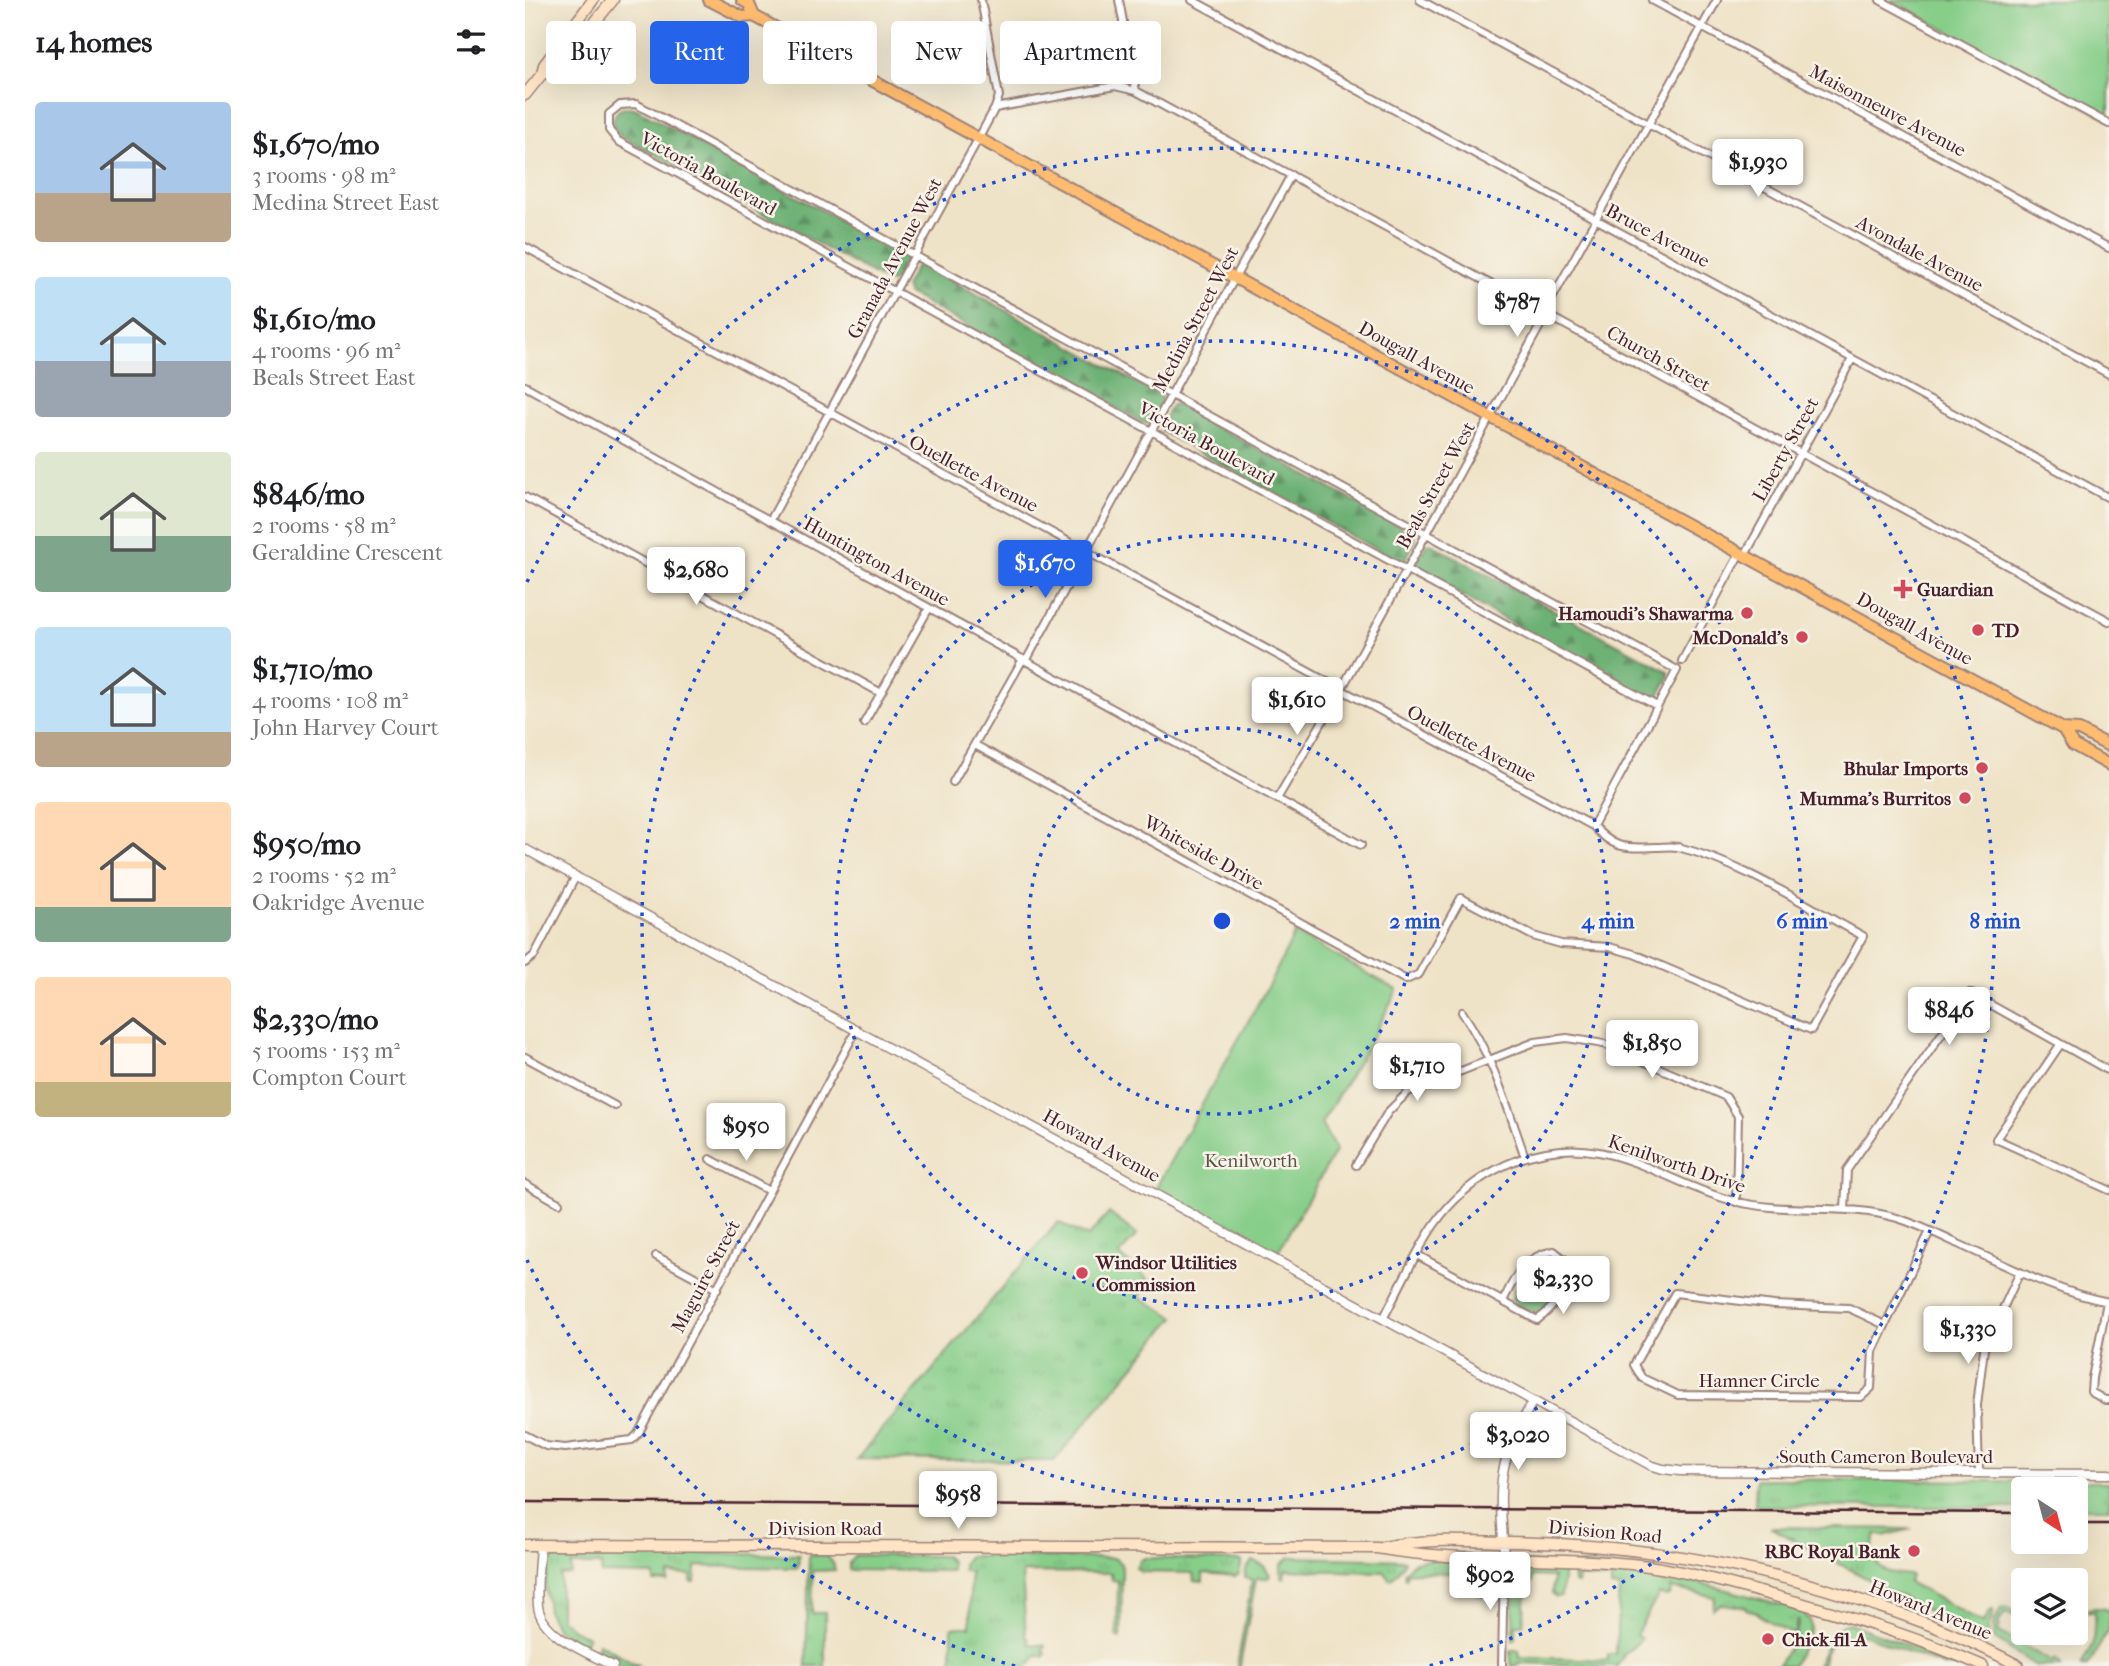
<!DOCTYPE html>
<meta charset="utf-8">
<style>
body{margin:0;font-family:"IM FELL French Canon",serif;background:#f6f6f6;color:#202124;height:100vh;display:flex;flex-direction:column;font-size:26px;white-space:nowrap}
*{box-sizing:border-box;margin:0}
p{font-size:23px;color:#757577}
.icon{flex:none;width:38px;height:38px;fill:none;stroke:currentColor;stroke-width:2;stroke-linecap:round;stroke-linejoin:round}
.map{position:relative;flex:1;overflow:hidden}
.panel{display:flex;flex-direction:column;background:#fff;width:525px}
.panel>*{flex:none}
.hud{position:absolute;left:21px;top:21px;width:665px;height:63px;display:flex;gap:14px}
.needle{width:46px;rotate:144deg}
.buttons{position:absolute;left:1486px;top:1477px;display:grid;gap:14px}
.buttons a{display:grid;place-items:center;width:77px;height:77px;border-radius:7px;background:#fff;box-shadow:0 7px 28px #0002;font-size:35px}
.price{position:absolute;translate:-50% -60px;padding:0 16px;border-radius:7px;background:#fff;color:#222;font-size:23px;line-height:46px;filter:drop-shadow(0 2px 4px #0008)}
.price::after{content:'';position:absolute;left:50%;top:42px;width:21px;height:16px;margin-left:-10px;background:inherit;clip-path:polygon(0 0,100% 0,50% 100%)}
.price.current{background:#2563eb;color:#fff}
ul{padding:0;list-style:none}
li{display:flex;align-items:center;gap:21px;height:175px;padding:0 35px}
li span{display:grid;place-items:center;flex:none;width:196px;height:140px;border-radius:7px;color:#555}
li>.icon{margin-inline-start:auto}
span .icon{width:84px;height:84px;fill:#fffc;stroke-width:1}
li b{font-size:30px}
h2{display:flex;justify-content:space-between;align-items:center;height:84px;padding:0 35px;font-size:30px}
.tag{padding:0 24px;border-radius:7px;background:#fff;box-shadow:0 7px 28px #0002;font-size:24px;line-height:63px}
.tag.current{background:#2563eb;color:#fff}
main{display:flex;flex:1;min-height:0}
.map>svg:first-child{display:block}
</style>
<main>
<section class="panel">
<h2>14 homes<svg class="icon" aria-label="filters" viewBox="0 0 24 24"><path d="M4 7h16M4 17h16"/><circle cx="9" cy="7" r="2"/><circle cx="15" cy="17" r="2"/></svg></h2>
<ul>
<li><span style="background:linear-gradient(#a9c7e8 65%,#b9a48a 0)"><svg class="icon" aria-label="home" viewBox="0 0 24 24"><path d="M3 11l9-7 9 7M6 9v11h12V9"/></svg></span><div><b>$1,670/mo</b><p>3 rooms · 98 m²</p><p>Medina Street East</p></div></li>
<li><span style="background:linear-gradient(#bfe0f5 60%,#9aa5b1 0)"><svg class="icon" aria-label="home" viewBox="0 0 24 24"><path d="M3 11l9-7 9 7M6 9v11h12V9"/></svg></span><div><b>$1,610/mo</b><p>4 rooms · 96 m²</p><p>Beals Street East</p></div></li>
<li><span style="background:linear-gradient(#dfe7d0 60%,#7fa58c 0)"><svg class="icon" aria-label="home" viewBox="0 0 24 24"><path d="M3 11l9-7 9 7M6 9v11h12V9"/></svg></span><div><b>$846/mo</b><p>2 rooms · 58 m²</p><p>Geraldine Crescent</p></div></li>
<li><span style="background:linear-gradient(#bfe0f5 75%,#b9a48a 0)"><svg class="icon" aria-label="home" viewBox="0 0 24 24"><path d="M3 11l9-7 9 7M6 9v11h12V9"/></svg></span><div><b>$1,710/mo</b><p>4 rooms · 108 m²</p><p>John Harvey Court</p></div></li>
<li><span style="background:linear-gradient(#ffd9b3 75%,#7fa58c 0)"><svg class="icon" aria-label="home" viewBox="0 0 24 24"><path d="M3 11l9-7 9 7M6 9v11h12V9"/></svg></span><div><b>$950/mo</b><p>2 rooms · 52 m²</p><p>Oakridge Avenue</p></div></li>
<li><span style="background:linear-gradient(#ffd9b3 75%,#c2b280 0)"><svg class="icon" aria-label="home" viewBox="0 0 24 24"><path d="M3 11l9-7 9 7M6 9v11h12V9"/></svg></span><div><b>$2,330/mo</b><p>5 rooms · 153 m²</p><p>Compton Court</p></div></li>
</ul>
</section>
<div class="map">
<svg width="1584" height="1666" viewBox="0 0 1584 1666">
<defs>
<pattern id="grass-tufts" width="24" height="20" patternUnits="userSpaceOnUse" patternTransform="scale(1.75)"><rect width="24" height="20" fill="#87ce89"/><path d="M3 7l-1-3M5 7V3M7 7l1-3M15 17l-1-3M17 17v-4M19 17l1-3" fill="none" stroke="#76b076"/></pattern>
<pattern id="forest-firs" width="22" height="20" patternUnits="userSpaceOnUse" patternTransform="scale(1.75)"><rect width="22" height="20" fill="#6db175"/><path d="M5 1l3.5 6h-7zM16 11l3.5 6h-7z" fill="#5c8f60"/></pattern>
</defs>
<rect width="100%" height="100%" fill="#f7f3e8"/>
<filter id="ink" filterUnits="userSpaceOnUse"><feTurbulence type="fractalNoise" baseFrequency=".0143" numOctaves="2"/><feDisplacementMap in="SourceGraphic" scale="14" xChannelSelector="R" yChannelSelector="G"/><feConvolveMatrix kernelMatrix="1 2 1 2 8 2 1 2 1" color-interpolation-filters="sRGB"/></filter>
<filter id="wash" filterUnits="userSpaceOnUse"><feTurbulence type="fractalNoise" baseFrequency=".00686" numOctaves="4" result="noise"/><feDisplacementMap in="SourceGraphic" scale="28" xChannelSelector="R" yChannelSelector="G"/><feGaussianBlur stdDeviation="1.57" result="paint"/><feColorMatrix in="noise" values="0 0 0 0 0 0 0 0 0 0 0 0 0 0 0 0 0 1.4 0 .05"/><feComposite in="paint" operator="in"/></filter>
<g filter="url(#wash)">
<rect width="100%" height="100%" fill="#efe3c7"/>
<path fill="url(#grass-tufts)" stroke="#68765a" stroke-width="2" d="M584,1213L612,1235L594,1255L626,1282L614,1297L650,1317L529,1461L332,1459L533,1222L563,1237Z
M1231,1479L1584,1482V1508H1551L1550,1489H1498V1508L1230,1506Z
M1245,1527L1387,1529L1358,1536L1351,1534L1344,1558L1351,1560C1355,1574 1371,1573 1384,1575L1386,1576L1383,1582L1458,1623L1465,1611L1468,1610V1615L1463,1627L1464,1639L1462,1642Z
M37,1551L274,1555L273,1568L171,1566L170,1582H166V1575L144,1574L143,1582H129V1575L76,1574V1565H46V1574L35,1575V1618L48,1629L63,1637L58,1645L32,1629L23,1612L20,1585L25,1562Z
M284,1555H301L308,1563L310,1570L288,1571L287,1613H300V1666H281Z
M331,1555L420,1556L426,1562V1571L324,1570V1563Z
M444,1556L589,1558L596,1564L597,1569L596,1638L592,1637L593,1581L587,1580L586,1573L497,1572L501,1637L503,1638L504,1644L519,1645L520,1647L517,1649L521,1654L518,1657L513,1654L503,1666H427V1627H445V1572L438,1571C438,1564 438,1561 444,1556Z
M765,1557L879,1560V1563L867,1579H864L860,1572L760,1570L759,1578H756V1565Z
M620,1558L717,1561L714,1574L710,1576L678,1573V1582L669,1581L668,1573L615,1572V1570L611,1568L614,1561Z
M898,1560C919,1560 948,1555 966,1567L964,1569L969,1579L967,1595H954L942,1579L941,1573L882,1572L881,1579H880L879,1572L888,1563Z
M728,1561L739,1566L745,1575L743,1578H731L715,1666H712L727,1580L720,1578L721,1569Z
M999,1562L1035,1564L1039,1569L1036,1596L1031,1597L1027,1593L1028,1577L1007,1576V1583H1002L998,1625H991V1638L988,1640L989,1577L993,1570L991,1568Z
M1053,1564L1127,1570L1277,1610L1283,1619H1285L1286,1628L1284,1634L1267,1666H1253L1271,1636L1274,1620H1272L1269,1635L1236,1617L1232,1612L1221,1609V1607L1196,1604L1188,1609L1190,1597L1146,1588L1145,1595L1141,1597L1134,1594L1111,1635L1116,1639L1099,1655L1092,1666L993,1663L992,1666H986V1651L988,1650H994L995,1657L1083,1660V1654H1091L1094,1588L1086,1587V1579L1054,1577L1053,1584L1049,1583L1048,1569Z
M1481,1607L1488,1610L1491,1616L1480,1613L1473,1624L1475,1626L1473,1631L1527,1662L1529,1659L1535,1662L1534,1664L1536,1666H1511L1470,1639L1468,1625L1476,1608Z
M1571,1608L1580,1609L1584,1612V1629L1563,1666H1556L1568,1643L1570,1612H1563V1609Z
M1324,1623L1437,1666H1418L1339,1634L1325,1637L1314,1636L1310,1638L1300,1654L1297,1666H1292C1300,1652 1306,1626 1324,1623Z
M73,1643L115,1666H97L71,1652Z"/>
<path fill="url(#forest-firs)" stroke="#5c6850" stroke-width="2" d="M99,107L110,108L379,255L381,260L370,281L364,283L94,135C85,125 86,114 99,107Z
M397,264L636,396L637,402L627,422L620,424L382,293L380,287L391,266Z
M650,404L888,533L891,540L880,560L874,562L637,432L635,427L646,405Z
M904,543L1141,670L1144,672V677L1132,699L1125,700L892,571L890,566L901,544Z"/>
<path fill="#87ce89" stroke="#68765a" stroke-width="2" d="M1365,0H1584V119L1553,102Z
M770,933L872,990L849,1035L796,1124L811,1150L751,1255L630,1189L749,975Z
M1027,1256C1036,1259 1040,1265 1040,1275L1019,1311C1008,1314 994,1308 987,1299C992,1278 1006,1262 1027,1256Z"/>
</g>
<g filter="url(#ink)">
<g fill="none" stroke-linecap="round" stroke-linejoin="round">
<g stroke="#9c8179" stroke-width="10">
<path id="minor" d="M594,0L611,91
M667,0L1584,498
M895,0L1584,374
M1127,0L1584,248
M1355,0L1584,124
M470,108L590,86L611,91L1584,621
M0,247L1068,826C1090,850 1100,848 1131,847C1138,847 1146,846 1153,847C1219,864 1278,904 1338,936L1286,1030L1109,954L1084,947L1036,944L1008,936L936,898L894,974L881,980L450,745
M0,386L836,845
M0,497L356,693
M245,521L470,108L474,96L456,0
M1220,555L1327,359
M501,661L766,175
M1157,661L1215,553
M339,723L404,608
M428,782L498,659
M752,799L816,690L1021,315L1024,304L1192,0
M1068,826L1152,670L111,104L95,105L84,114V130L93,141L1132,706
M0,963L9,956L51,876
M937,1012C968,1057 982,1106 1000,1157
M1535,1045L1471,1139L1584,1190
M0,1057L90,1106
M185,1159L244,1191
M831,1165L863,1112L883,1092L1010,1042L1042,1038L1079,1044L1201,1097L1213,1116L1211,1202
M0,1184L34,1203
M1320,1210L1322,1170L1445,993L1584,1071
M892,1255L1012,1320C1031,1307 1045,1284 1043,1262L1029,1251C998,1257 991,1275 978,1301
M131,1256L192,1289
M1582,1302L1567,1378L1566,1392L1580,1400H1584
M858,1319C874,1289 890,1253 909,1225C945,1173 1011,1140 1074,1152C1121,1161 1163,1190 1209,1201C1263,1215 1319,1202 1372,1218C1392,1224 1412,1234 1431,1243C1481,1265 1530,1292 1584,1302
M1360,1325L1324,1308L1249,1305L1150,1293L1109,1365L1117,1378L1153,1395L1336,1397L1346,1388L1348,1351L1405,1231
M0,1435L21,1446L40,1448L107,1440L113,1434L332,1029
M1454,1473L1452,1405L1459,1349L1495,1272
M977,1666L979,1558"/>
</g>
<g stroke="#9c8179" stroke-width="11">
<path id="tertiary" d="M0,849L1125,1465L1138,1469L1155,1471L1584,1474
M15,1545C14,1565 11,1586 13,1606C16,1636 64,1653 88,1666
M979,1558C978,1527 972,1493 980,1463C986,1442 997,1422 1007,1402"/>
</g>
<g stroke="#9c8179" stroke-width="13">
<path id="secondary" d="M17,74L31,70L88,0
M0,95L17,74L19,65L68,0
M0,1545L852,1548C936,1563 1022,1555 1106,1564C1149,1568 1190,1580 1231,1591C1308,1611 1385,1634 1458,1666
M859,1547C899,1538 941,1541 981,1542C1110,1544 1231,1563 1352,1606C1401,1622 1448,1641 1494,1666"/>
</g>
<g stroke="#9c8179" stroke-width="14">
<path id="primary" d="M184,0L217,17L229,16L1538,729L1554,730L1584,746
M217,0L224,4L229,16
M1538,729L1548,745L1584,765"/>
</g>
<use href="#minor" stroke="#fff" stroke-width="6"/>
<use href="#tertiary" stroke="#fff" stroke-width="8"/>
<use href="#secondary" stroke="#ffe4c6" stroke-width="10"/>
<use href="#primary" stroke="#febc70" stroke-width="10"/>
<path stroke="#4a1f2b" stroke-width="2.5" d="M0,1502L1498,1513
M1550,1524H1584"/>
</g>
</g>
<g fill="none" stroke="#1d4ed8" stroke-width="3.5" stroke-dasharray="3.5 7">
<circle cx="697" cy="921" r="193"/>
<circle cx="697" cy="921" r="386"/>
<circle cx="697" cy="921" r="580"/>
<path d="M490 1666A773 773 0 0 1 2 1260M2 582A773 773 0 1 1 904 1666"/>
</g>
<g fill="#d1495b" stroke="#f7f3e8" stroke-width="2.5">
<path d="M1374.5 578.5h7v7h7v7h-7v7h-7v-7h-7v-7h7z"/>
<circle cx="1222" cy="613" r="7"/>
<circle cx="1453" cy="630" r="7"/>
<circle cx="1277" cy="637" r="7"/>
<circle cx="1457" cy="768" r="7"/>
<circle cx="1440" cy="798" r="7"/>
<circle cx="557" cy="1273" r="7"/>
<circle cx="1389" cy="1551" r="7"/>
<circle cx="1243" cy="1639" r="7"/>
</g>
<g text-anchor="middle" stroke-width="5" stroke-linejoin="round" paint-order="stroke">
<g font-size="19" fill="#4a1f2b" stroke="#f7f3e8">
<text transform="translate(1363 110) rotate(28)" y="7">Maisonneuve Avenue</text>
<text transform="translate(184 173) rotate(29)" y="7">Victoria Boulevard</text>
<text transform="translate(1133 235) rotate(28)" y="7">Bruce Avenue</text>
<text transform="translate(1395 253) rotate(28)" y="7">Avondale Avenue</text>
<text transform="translate(369 258) rotate(-62)" y="7">Granada Avenue West</text>
<text transform="translate(670 319) rotate(-62)" y="7">Medina Street West</text>
<text transform="translate(892 357) rotate(29)" y="7">Dougall Avenue</text>
<text transform="translate(1134 358) rotate(29)" y="7">Church Street</text>
<text transform="translate(682 443) rotate(29)" y="7">Victoria Boulevard</text>
<text transform="translate(1260 449) rotate(-61)" y="7">Liberty Street</text>
<text transform="translate(449 473) rotate(28)" y="7">Ouellette Avenue</text>
<text transform="translate(910 485) rotate(-61)" y="7">Beals Street West</text>
<text transform="translate(352 561) rotate(29)" y="7">Huntington Avenue</text>
<text transform="translate(1390 628) rotate(29)" y="7">Dougall Avenue</text>
<text transform="translate(947 743) rotate(28)" y="7">Ouellette Avenue</text>
<text transform="translate(679 852) rotate(29)" y="7">Whiteside Drive</text>
<text transform="translate(577 1145) rotate(29)" y="7">Howard Avenue</text>
<text transform="translate(1152 1163) rotate(19)" y="7">Kenilworth Drive</text>
<text transform="translate(180 1276) rotate(-62)" y="7">Maguire Street</text>
<text x="1234" y="1387">Hamner Circle</text>
<text x="1361" y="1463">South Cameron Boulevard</text>
<text x="300" y="1535">Division Road</text>
<text transform="translate(1080 1531) rotate(5)" y="7">Division Road</text>
<text transform="translate(1406 1609) rotate(22)" y="7">Howard Avenue</text>
</g>
<g font-size="19" font-weight="bold" fill="#4a1f2b" stroke="#f7f3e8" text-anchor="end">
<text x="1392" y="596" text-anchor="start">Guardian</text>
<text x="1208" y="620">Hamoudi's Shawarma</text>
<text x="1467" y="637" text-anchor="start">TD</text>
<text x="1263" y="644">McDonald's</text>
<text x="1443" y="775">Bhular Imports</text>
<text x="1426" y="805">Mumma's Burritos</text>
<text x="571" y="1269" text-anchor="start">Windsor Utilities<tspan x="571" dy="22">Commission</tspan></text>
<text x="1375" y="1558">RBC Royal Bank</text>
<text x="1257" y="1646" text-anchor="start">Chick-fil-A</text>
</g>
<g font-size="19" fill="#5c5447" stroke="#f7f3e8">
<text x="726" y="1167">Kenilworth</text>
</g>
</g>
<circle cx="697" cy="921" r="10" fill="#1d4ed8" stroke="#f7f3e8" stroke-width="3.5"/>
<g font-size="21" text-anchor="middle" font-weight="bold" fill="#1d4ed8" stroke="#f7f3e8" stroke-width="5" stroke-linejoin="round" paint-order="stroke">
<text x="890" y="928">2 min</text>
<text x="1083" y="928">4 min</text>
<text x="1277" y="928">6 min</text>
<text x="1470" y="928">8 min</text>
</g>
</svg>
<div class="buttons">
<a><svg class="needle" viewBox="-14 -14 28 28"><path d="M0-13l5 13h-10z" fill="#e53935"/><path d="M0 13l5-13h-10z" fill="#757577"/></svg></a>
<a><svg class="icon" aria-label="layers" viewBox="0 0 24 24"><path d="M12 4l9 5-9 5-9-5zM3 14l9 5 9-5"/></svg></a>
</div>
<b class="price" style="left:1233px;top:199px">$1,930</b>
<b class="price" style="left:992px;top:339px">$787</b>
<b class="price current" style="left:520px;top:600px">$1,670</b>
<b class="price" style="left:171px;top:607px">$2,680</b>
<b class="price" style="left:772px;top:737px">$1,610</b>
<b class="price" style="left:1424px;top:1047px">$846</b>
<b class="price" style="left:1127px;top:1080px">$1,850</b>
<b class="price" style="left:892px;top:1103px">$1,710</b>
<b class="price" style="left:221px;top:1163px">$950</b>
<b class="price" style="left:1038px;top:1316px">$2,330</b>
<b class="price" style="left:1443px;top:1366px">$1,330</b>
<b class="price" style="left:993px;top:1472px">$3,020</b>
<b class="price" style="left:433px;top:1531px">$958</b>
<b class="price" style="left:965px;top:1612px">$902</b>
<div class="hud">
<a class="tag">Buy</a>
<a class="tag current">Rent</a>
<a class="tag">Filters</a>
<a class="tag">New</a>
<a class="tag">Apartment</a>
</div>
</div>
</main>
